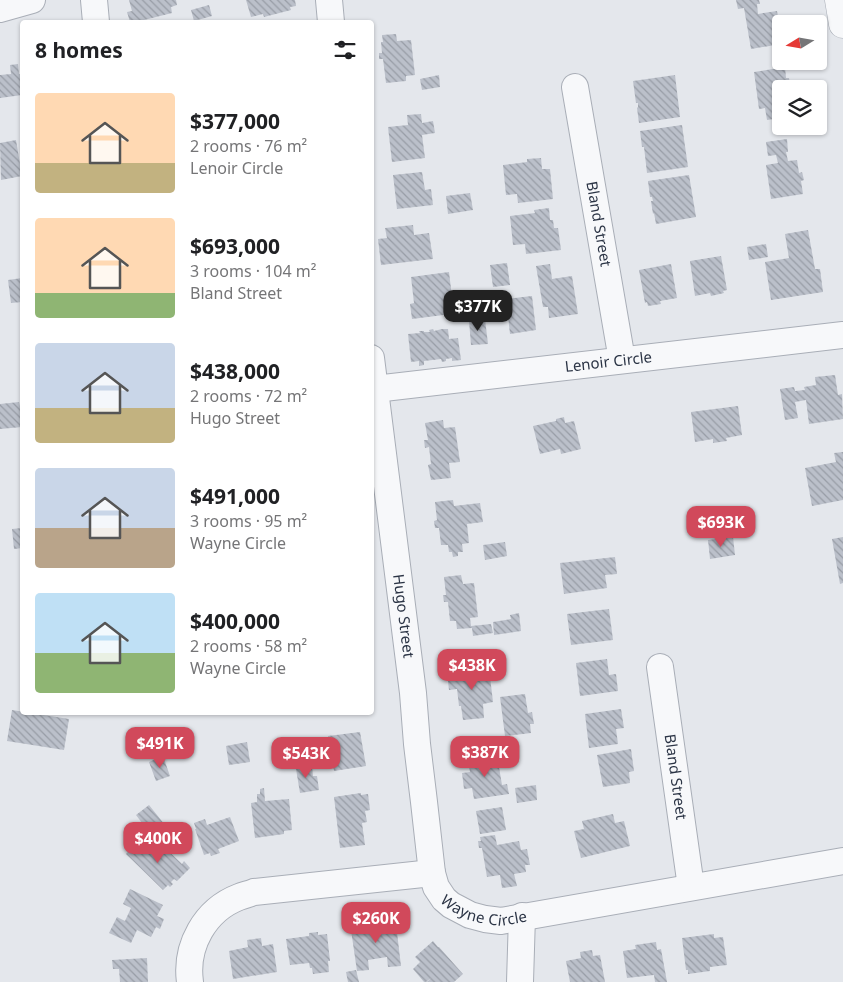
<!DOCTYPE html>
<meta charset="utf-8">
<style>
body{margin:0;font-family:"Noto Sans",sans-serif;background:#f6f6f6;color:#202124;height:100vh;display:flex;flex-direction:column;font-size:19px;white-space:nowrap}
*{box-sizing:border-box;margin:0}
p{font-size:16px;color:#757577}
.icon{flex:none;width:28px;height:28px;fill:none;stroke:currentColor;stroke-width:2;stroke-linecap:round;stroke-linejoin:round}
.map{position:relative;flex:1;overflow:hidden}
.panel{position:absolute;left:20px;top:20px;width:354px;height:695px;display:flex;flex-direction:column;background:#fff;border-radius:5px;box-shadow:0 1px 4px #0004}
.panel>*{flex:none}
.needle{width:32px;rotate:259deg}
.controls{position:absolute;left:772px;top:15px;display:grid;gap:10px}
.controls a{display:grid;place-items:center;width:55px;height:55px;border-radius:5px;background:#fff;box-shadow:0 1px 4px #0004;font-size:25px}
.price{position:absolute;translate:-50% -42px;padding:0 11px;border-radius:10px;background:#d1495b;color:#fff;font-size:16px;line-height:32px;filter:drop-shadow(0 1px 2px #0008)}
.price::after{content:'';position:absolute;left:50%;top:30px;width:15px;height:11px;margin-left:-8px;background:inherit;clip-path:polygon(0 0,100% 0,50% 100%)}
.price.current{background:#222;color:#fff}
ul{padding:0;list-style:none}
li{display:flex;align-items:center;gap:15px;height:125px;padding:0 15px}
li span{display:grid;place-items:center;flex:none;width:140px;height:100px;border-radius:5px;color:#555}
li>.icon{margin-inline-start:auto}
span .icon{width:60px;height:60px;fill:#fffc;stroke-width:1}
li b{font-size:21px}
h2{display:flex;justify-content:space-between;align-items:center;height:60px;padding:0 15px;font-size:21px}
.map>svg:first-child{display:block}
</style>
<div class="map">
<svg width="843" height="982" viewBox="0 0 843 982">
<defs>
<pattern id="building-back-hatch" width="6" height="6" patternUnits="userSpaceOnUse" patternTransform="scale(1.25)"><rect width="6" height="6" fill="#bbc0ca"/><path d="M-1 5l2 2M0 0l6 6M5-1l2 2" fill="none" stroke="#989da6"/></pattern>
</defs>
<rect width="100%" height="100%" fill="#e4e7ec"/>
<path fill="url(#building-back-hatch)" d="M129,0H176L177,5L171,7L172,13L136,22H130L127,12L132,11Z
M246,0H295L296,6L290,7L291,10L264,17L263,14L251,17Z
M736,0H759L760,4H757L758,14L777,11L781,35V44L751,49L744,8L738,9Z
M209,5L212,16L194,21L191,10Z
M396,34L397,41L411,40L415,75L406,76V81L386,83L383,59H379V53H382L381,42H383L382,35Z
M18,64L19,74H21L22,95L0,98V75L11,74L10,65Z
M785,67L786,78H789L791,89H781V118L767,120L765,108L759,109L754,72Z
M439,75L440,87L422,90L420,79Z
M675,75L680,117L639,123L637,108L638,107V103H636L633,81Z
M421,114L422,123L433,121L435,133L422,135L425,158L392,162L388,127L408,125L407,115Z
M682,125L688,167L647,173L644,147H642L640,131Z
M787,139L788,152H786L788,161L797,160L799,173L802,172L804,180L801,181L803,194L771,199L766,165L778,163L776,155L768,156L766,142Z
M16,140L22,176L1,180L0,143Z
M541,158L542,169H550L553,199L518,203L517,194L506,195L503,165L527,162V159Z
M422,172L425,190L431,189L433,205L397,209L393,175Z
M689,175L696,217L656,224L654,213L653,214L651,201H653L652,197H650L648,181Z
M470,193L473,210L448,214L446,196Z
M549,208L550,220H553L554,228H558L561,250L526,254L525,244L513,245L510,216L535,213L534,210Z
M413,225L414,235L429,233L433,259L381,265L378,239L387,238L385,228Z
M808,230L815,269H820L823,292L771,300L765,262L789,258L785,234Z
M766,244L768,257L749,260L747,247Z
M721,256L727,290L723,291L724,293L711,296L710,293L695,296L690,261Z
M507,263L510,285L493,287L490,265Z
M550,264L552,279L572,276L578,314L549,318L548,307H543L536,266Z
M671,264L677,298L660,301L661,304L648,306L647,302L645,303L639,270Z
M449,272L452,297L468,295L469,309L459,310V313L412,319L410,304L414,303L411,277Z
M22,278V302L11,303L8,280Z
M532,296L536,330L510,334L506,299Z
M485,319L488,344L471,345L469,321Z
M433,329L434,331L442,329H448L449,339L458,338L461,360L452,361V358L446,359V361L442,362L441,359L424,361V365L419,366V361L411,362L408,334L420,333L419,331H424V332H430L429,330Z
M835,375L838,395L842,394L843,419L809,424L806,400L795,402L798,418L785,420L780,389L794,387L795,391L805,390L804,387L816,385L815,377Z
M19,402L20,406L22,405V427L0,429V404Z
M738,406L742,435L726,438L727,441L713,443V439L695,442L691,412Z
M564,417L565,423L574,421L581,449L561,454L560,449L540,454L533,426L556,421V419Z
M443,420L444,428L455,427L460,462L449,463L451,478L431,480L428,465L431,464L429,447L425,448L424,440H428L425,423Z
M843,452V500L812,506L805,468L836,462L834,453Z
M453,500L454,506L480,503L483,522L467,524L469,543L462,544L463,552H458V556L453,557L452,552H449L448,545H441L439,528H435L434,521L437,520L435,502Z
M22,528V548L14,549L12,529Z
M733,537L735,555L710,559L708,540Z
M843,537V583L840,584L832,539Z
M505,542L507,556L485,560L483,545Z
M615,557L617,574L605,575L607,588L564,594L560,563Z
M461,575L463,584L474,583L478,617L470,618L471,626L491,624L493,633L473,636L472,628L457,629L456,621H450L448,602H444L443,595H446L444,577Z
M609,609L613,640L571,645L567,614Z
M519,613L521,631L494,635L493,622L511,619L510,615Z
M607,659L609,675L616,674L618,691L580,696L576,663Z
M489,668L493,702L483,704L484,718L463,720L461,706H459L457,689L449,690L447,673Z
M525,694L528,713L532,712L534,724H530L531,733L505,736L500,697Z
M621,709L624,728L616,729L618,744L589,748L585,714Z
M12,710L69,719L64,750L7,741Z
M360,732L366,766L334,771L328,736Z
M247,742L250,762L229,765L226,746Z
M631,749L634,771L629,772L630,783L603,787L597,755Z
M497,755L502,785L507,784L509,794L474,799L472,788L464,789L462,773L470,772L468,760Z
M163,756L170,776L156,781L149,762Z
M302,762L303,768L312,767L313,776H317L319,790L300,793L295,763Z
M536,785L537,800L517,803L515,788Z
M264,788L265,801L289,799L292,830L284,831V834L255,838L251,803L257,802V794H260V789Z
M361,793V795L368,794L370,810L365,811L367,822L362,823L365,845L340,848L334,797Z
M149,805L165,825L151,835L136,815Z
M502,807L506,830L480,834L476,811Z
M613,814L615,823L624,821L630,846L581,858L574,831L584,829L582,821Z
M230,817L239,841L218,849L220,853L211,856L210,853L204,855L195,829H196L194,823L205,819L207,825Z
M495,835L497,845L519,841L521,850L527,849L530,865H525L526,872L514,874L517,886L502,888L500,875L487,877L482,848H479L478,841H481L480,837Z
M150,841L154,845L158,841L182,864L184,861L190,868L177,881L174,879L171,882L173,884L170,887L168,885L163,890L126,854L135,844L139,848L144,843L146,845Z
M130,889L163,905L157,916L164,919L160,929L156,927L151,937L137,930L131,943L109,933L117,917L125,921L131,908L123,904Z
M383,918L384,925L396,924L401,966L388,967L387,957L368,960L369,970L357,971L351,930L363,928L362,921Z
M318,932V935L327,934L330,961H328L329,972L313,974L312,968H310L309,963L290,965L286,939L309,936V933Z
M714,934V938L723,937L727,965L710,967V971L688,974V970H686L682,938Z
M261,938L262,946L273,944L277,972L233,979L229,951L248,947L247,940Z
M433,941L438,947H439L463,974L454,982H427L431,978L426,982H424L413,969L420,962L415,957Z
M656,942L657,950L661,949L667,982H655L654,975L627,978L623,951L636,949L635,945Z
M592,950L593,956L600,955L605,982H570L566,961L581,958L580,952Z
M147,958L148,982H120L119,969H113L112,960Z
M356,970L359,982H348L346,972Z"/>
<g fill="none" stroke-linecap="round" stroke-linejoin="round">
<g stroke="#a9aeb7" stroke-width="28">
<g id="minor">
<path d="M94,0L96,22"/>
<path d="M329,0L331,22"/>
<path d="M0,9L32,0"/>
<path id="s1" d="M575,87L622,360"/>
<path id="s2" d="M371,358L413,693L417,744L424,802L432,873L436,887L444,899L451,905L470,915L485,919L501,921L843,861"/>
<path id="s3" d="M375,389L843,335"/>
<path id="s4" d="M660,667L691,887"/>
<path d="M190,982C185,946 205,910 239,897C244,895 249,894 254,892L432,873"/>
<path d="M520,982L522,916"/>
</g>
</g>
<g stroke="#a9aeb7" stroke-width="29">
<path id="tertiary" d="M839,0L843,24"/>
</g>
<use href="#minor" stroke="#f7f8fa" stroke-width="26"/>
<use href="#tertiary" stroke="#f7f8fa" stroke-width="28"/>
</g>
<g text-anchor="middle" stroke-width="5" stroke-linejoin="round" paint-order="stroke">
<g font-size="15" fill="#2b3445" stroke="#f4f6f9">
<text dy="5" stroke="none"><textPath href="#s1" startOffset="139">Bland Street</textPath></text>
<text dy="5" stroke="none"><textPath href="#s3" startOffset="235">Lenoir Circle</textPath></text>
<text dy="5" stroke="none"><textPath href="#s2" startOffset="260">Hugo Street</textPath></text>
<text dy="5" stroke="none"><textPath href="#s4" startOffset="111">Bland Street</textPath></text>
<text dy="5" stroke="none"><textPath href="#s2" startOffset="591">Wayne Circle</textPath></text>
</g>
</g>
</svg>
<div class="controls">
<a><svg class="needle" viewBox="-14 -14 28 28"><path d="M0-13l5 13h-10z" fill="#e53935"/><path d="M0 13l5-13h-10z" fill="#757577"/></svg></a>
<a><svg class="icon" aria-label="layers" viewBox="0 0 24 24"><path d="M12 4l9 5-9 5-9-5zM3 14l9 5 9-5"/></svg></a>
</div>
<b class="price current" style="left:478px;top:332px">$377K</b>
<b class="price" style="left:721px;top:548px">$693K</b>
<b class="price" style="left:472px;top:691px">$438K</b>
<b class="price" style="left:160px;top:769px">$491K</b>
<b class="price" style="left:485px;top:778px">$387K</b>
<b class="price" style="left:306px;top:779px">$543K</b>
<b class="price" style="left:158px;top:864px">$400K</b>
<b class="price" style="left:376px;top:944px">$260K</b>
<section class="panel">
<h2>8 homes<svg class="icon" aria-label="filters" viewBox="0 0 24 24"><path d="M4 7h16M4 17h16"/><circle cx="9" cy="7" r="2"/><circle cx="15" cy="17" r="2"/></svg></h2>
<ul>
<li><span style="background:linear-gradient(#ffd9b3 70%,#c2b280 0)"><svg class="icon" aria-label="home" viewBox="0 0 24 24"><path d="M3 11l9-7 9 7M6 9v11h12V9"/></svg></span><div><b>$377,000</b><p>2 rooms · 76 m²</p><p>Lenoir Circle</p></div></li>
<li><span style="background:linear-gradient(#ffd9b3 75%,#8fb573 0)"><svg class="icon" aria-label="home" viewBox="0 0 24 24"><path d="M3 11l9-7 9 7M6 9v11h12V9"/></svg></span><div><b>$693,000</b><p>3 rooms · 104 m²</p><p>Bland Street</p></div></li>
<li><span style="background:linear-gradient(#c9d6e8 65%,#c2b280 0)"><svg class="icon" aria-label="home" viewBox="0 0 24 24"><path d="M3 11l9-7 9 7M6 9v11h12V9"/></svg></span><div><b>$438,000</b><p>2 rooms · 72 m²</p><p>Hugo Street</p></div></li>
<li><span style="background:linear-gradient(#c9d6e8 60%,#b9a48a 0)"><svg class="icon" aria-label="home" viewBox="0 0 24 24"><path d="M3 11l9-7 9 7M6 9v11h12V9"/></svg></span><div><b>$491,000</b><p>3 rooms · 95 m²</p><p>Wayne Circle</p></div></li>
<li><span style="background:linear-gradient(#bfe0f5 60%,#8fb573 0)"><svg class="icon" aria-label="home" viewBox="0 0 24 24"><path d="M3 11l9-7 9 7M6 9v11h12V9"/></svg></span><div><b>$400,000</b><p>2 rooms · 58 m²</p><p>Wayne Circle</p></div></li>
</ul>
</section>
</div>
